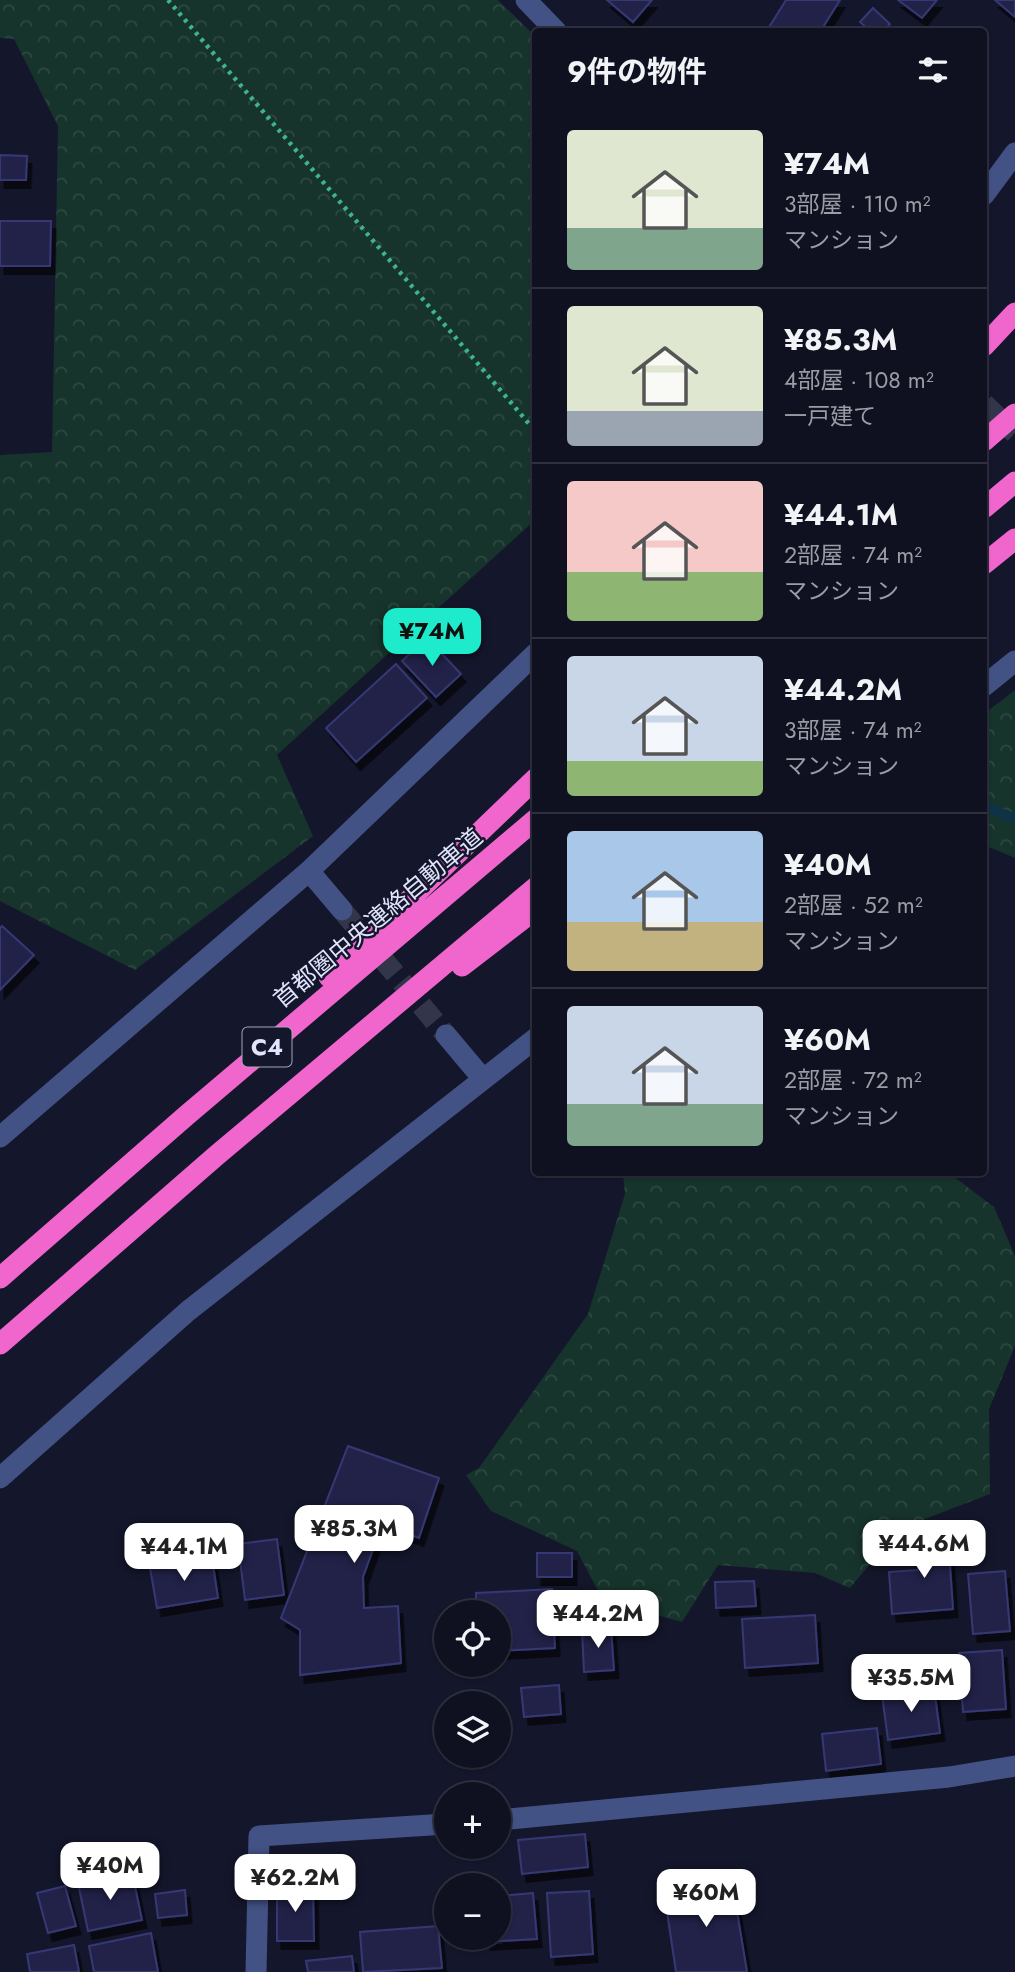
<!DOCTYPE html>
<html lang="ja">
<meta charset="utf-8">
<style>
body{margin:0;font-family:Jost,"Noto Sans JP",sans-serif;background:#1d1e2d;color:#f1f3f6;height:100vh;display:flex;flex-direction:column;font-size:26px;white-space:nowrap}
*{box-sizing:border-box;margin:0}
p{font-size:23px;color:#9b9da5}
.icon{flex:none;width:38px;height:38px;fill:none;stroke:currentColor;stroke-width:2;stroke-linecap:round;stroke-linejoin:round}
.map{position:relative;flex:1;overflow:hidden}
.sheet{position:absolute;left:532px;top:28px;width:455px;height:1148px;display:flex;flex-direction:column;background:#0f1020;border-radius:7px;box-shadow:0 2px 5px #0004,0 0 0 2px #2f303e}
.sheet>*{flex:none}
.buttons{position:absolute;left:434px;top:1600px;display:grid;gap:14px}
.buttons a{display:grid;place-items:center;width:77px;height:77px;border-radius:50%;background:#0f1020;box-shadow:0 2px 5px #0004,0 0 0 2px #2f303e;font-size:35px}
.price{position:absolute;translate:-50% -60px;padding:0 16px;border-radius:14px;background:#fff;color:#222;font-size:23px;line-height:46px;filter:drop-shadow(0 2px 4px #0008)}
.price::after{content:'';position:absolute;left:50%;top:42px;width:21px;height:16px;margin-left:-10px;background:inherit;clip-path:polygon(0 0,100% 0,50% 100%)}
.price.current{background:#1debcb;color:#111}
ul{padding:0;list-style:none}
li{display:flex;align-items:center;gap:21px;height:175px;padding:0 35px}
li+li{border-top:2px solid #2f303e}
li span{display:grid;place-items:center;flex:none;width:196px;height:140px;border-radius:7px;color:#555}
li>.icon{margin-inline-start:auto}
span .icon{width:84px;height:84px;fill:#fffc;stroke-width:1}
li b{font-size:30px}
h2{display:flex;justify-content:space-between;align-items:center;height:84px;padding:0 35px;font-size:30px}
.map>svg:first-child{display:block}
</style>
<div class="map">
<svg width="1015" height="1972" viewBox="0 0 1015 1972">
<defs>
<pattern id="forest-crowns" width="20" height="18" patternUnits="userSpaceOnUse" patternTransform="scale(1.75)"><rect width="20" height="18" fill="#17342c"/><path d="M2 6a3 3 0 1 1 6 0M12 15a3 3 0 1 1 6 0" fill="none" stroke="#2d4841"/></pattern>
<filter id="shadow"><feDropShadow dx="4.5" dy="8" stdDeviation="0" flood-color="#0009"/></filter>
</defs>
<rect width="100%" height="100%" fill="#14162b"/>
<path fill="url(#forest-crowns)" d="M0,0H498L535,36V520L277,755L313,836L135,970L0,901V455L52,452L58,126L14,39L0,38Z
M1015,690V858L984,845V714Z
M623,1173H949L994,1207L1015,1256V1346L989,1409L990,1494L899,1529L850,1588L815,1573L718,1565L682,1622L603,1600L577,1551L491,1511L466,1475L479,1468L588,1314L625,1194Z"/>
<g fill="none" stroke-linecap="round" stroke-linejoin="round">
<path stroke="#103247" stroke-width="10" d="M984,806L1015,819"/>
</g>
<path fill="#22244a" stroke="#363974" stroke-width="2" filter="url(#shadow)" d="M607,0H652L633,22Z
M786,0H840L820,32H766Z
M898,0H937L922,18Z
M995,0H1015V17Z
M873,8L890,24L883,32H871L860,22Z
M0,155L27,156L26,180H0Z
M0,221H51L50,266H0Z
M427,638L461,674L436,697L402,661Z
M396,664L427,698L356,762L326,728Z
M2,926L34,955L0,990V928Z
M348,1446L439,1478L419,1538L382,1525L363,1577L364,1608L398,1606L401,1663L300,1675V1630L281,1618Z
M948,1536L953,1609L892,1614L889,1572L918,1570L915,1538Z
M277,1539L284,1595L245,1600L238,1544Z
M537,1553H572V1577H537Z
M212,1558L218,1598L157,1608L150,1568Z
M1005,1571L1010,1631L973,1634L968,1574Z
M754,1581L756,1606L716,1608L715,1582Z
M552,1589L555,1648L499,1651V1612H476V1593Z
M815,1615L818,1663L745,1668L742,1619Z
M611,1628L614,1670L584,1672L582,1630Z
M1002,1650L1006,1709L963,1712L959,1653Z
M559,1685L561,1714L524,1717L521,1688Z
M934,1688L940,1733L888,1740L882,1695Z
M877,1728L881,1764L826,1771L822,1734Z
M585,1834L588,1867L522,1874L518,1840Z
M132,1872L142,1920L88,1931L78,1883Z
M732,1881L747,1972H676L664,1892Z
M65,1886L76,1926L48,1933L37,1893Z
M277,1886H313L314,1941H277Z
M185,1890L187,1915L158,1918L155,1894Z
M589,1891L593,1954L551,1957L547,1893Z
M533,1893L537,1939L486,1942V1937H499V1896Z
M438,1926L442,1968L363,1972L360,1932Z
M151,1933L158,1972H94L89,1946Z
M74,1945L79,1972H30L27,1954Z
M352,1956L354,1972H308L306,1961Z"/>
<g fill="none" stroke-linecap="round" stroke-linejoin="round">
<path stroke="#33354a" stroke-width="21" stroke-dasharray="21 10" stroke-linecap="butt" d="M984,404L1015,433
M342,910L446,1035"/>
<path stroke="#3db48e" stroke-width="4.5" stroke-dasharray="3.5 5" stroke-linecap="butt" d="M168,0L536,432"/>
<path stroke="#435285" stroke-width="21" d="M526,0L557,32
M984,195L1015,153
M984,686L1015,661
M309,871L342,910
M446,1035L483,1079
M0,1137L309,871L536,653
M0,1478L188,1311L536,1038
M499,1820L949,1777L1015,1766
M256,1972L259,1836L446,1824"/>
<path stroke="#f166cc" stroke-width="21" d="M984,346L1015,313
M984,441L1015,414
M984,508L1015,482
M984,564L1015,539
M462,966L536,909
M329,977L536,778
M0,1278L187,1115L536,819
M0,1344L217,1155L536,887"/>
</g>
<g text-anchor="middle" stroke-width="5" stroke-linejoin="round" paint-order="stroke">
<rect fill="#14162b" stroke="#a3a6bd" stroke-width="2" x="242.5" y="1027.5" width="49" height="39" rx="5"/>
<g font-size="23" font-weight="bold" fill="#e0e4fc">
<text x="267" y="1055">C4</text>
</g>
<g font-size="24" fill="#e0e4fc" stroke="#14162b">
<text transform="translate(378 918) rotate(-40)" y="8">首都圏中央連絡自動車道</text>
</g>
</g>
</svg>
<div class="buttons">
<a><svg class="icon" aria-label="locate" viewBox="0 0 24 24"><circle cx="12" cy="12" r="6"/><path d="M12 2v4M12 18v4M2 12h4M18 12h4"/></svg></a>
<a><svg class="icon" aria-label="layers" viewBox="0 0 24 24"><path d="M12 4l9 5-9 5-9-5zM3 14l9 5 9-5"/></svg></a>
<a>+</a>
<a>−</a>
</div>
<b class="price current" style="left:432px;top:668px">¥74M</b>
<b class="price" style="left:354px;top:1565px">¥85.3M</b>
<b class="price" style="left:924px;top:1580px">¥44.6M</b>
<b class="price" style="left:184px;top:1583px">¥44.1M</b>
<b class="price" style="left:598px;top:1650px">¥44.2M</b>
<b class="price" style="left:911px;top:1714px">¥35.5M</b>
<b class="price" style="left:110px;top:1902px">¥40M</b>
<b class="price" style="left:295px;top:1914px">¥62.2M</b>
<b class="price" style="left:706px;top:1929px">¥60M</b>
<section class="sheet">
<h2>9件の物件<svg class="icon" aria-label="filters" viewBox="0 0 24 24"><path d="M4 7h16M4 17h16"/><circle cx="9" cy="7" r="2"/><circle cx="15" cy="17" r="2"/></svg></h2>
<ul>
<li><span style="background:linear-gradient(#dfe7d0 70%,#7fa58c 0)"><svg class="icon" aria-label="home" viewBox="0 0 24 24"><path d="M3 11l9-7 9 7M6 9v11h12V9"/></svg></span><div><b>¥74M</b><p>3部屋 · 110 m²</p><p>マンション</p></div></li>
<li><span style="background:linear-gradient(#dfe7d0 75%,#9aa5b1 0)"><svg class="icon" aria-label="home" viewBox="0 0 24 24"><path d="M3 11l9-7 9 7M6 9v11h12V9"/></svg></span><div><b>¥85.3M</b><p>4部屋 · 108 m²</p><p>一戸建て</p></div></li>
<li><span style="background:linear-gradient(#f6c9c9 65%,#8fb573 0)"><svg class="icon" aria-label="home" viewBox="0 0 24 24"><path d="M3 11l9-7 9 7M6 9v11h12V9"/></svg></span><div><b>¥44.1M</b><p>2部屋 · 74 m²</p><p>マンション</p></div></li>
<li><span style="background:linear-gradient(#c9d6e8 75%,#8fb573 0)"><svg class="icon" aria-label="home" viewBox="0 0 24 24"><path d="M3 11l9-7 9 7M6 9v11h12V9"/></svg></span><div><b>¥44.2M</b><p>3部屋 · 74 m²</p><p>マンション</p></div></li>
<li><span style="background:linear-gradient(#a9c7e8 65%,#c2b280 0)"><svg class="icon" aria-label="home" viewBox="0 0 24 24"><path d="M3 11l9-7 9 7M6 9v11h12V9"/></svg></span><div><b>¥40M</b><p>2部屋 · 52 m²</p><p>マンション</p></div></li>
<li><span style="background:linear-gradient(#c9d6e8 70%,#7fa58c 0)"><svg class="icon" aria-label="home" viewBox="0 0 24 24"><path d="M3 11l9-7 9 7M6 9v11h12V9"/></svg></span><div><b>¥60M</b><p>2部屋 · 72 m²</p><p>マンション</p></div></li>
</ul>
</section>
</div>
